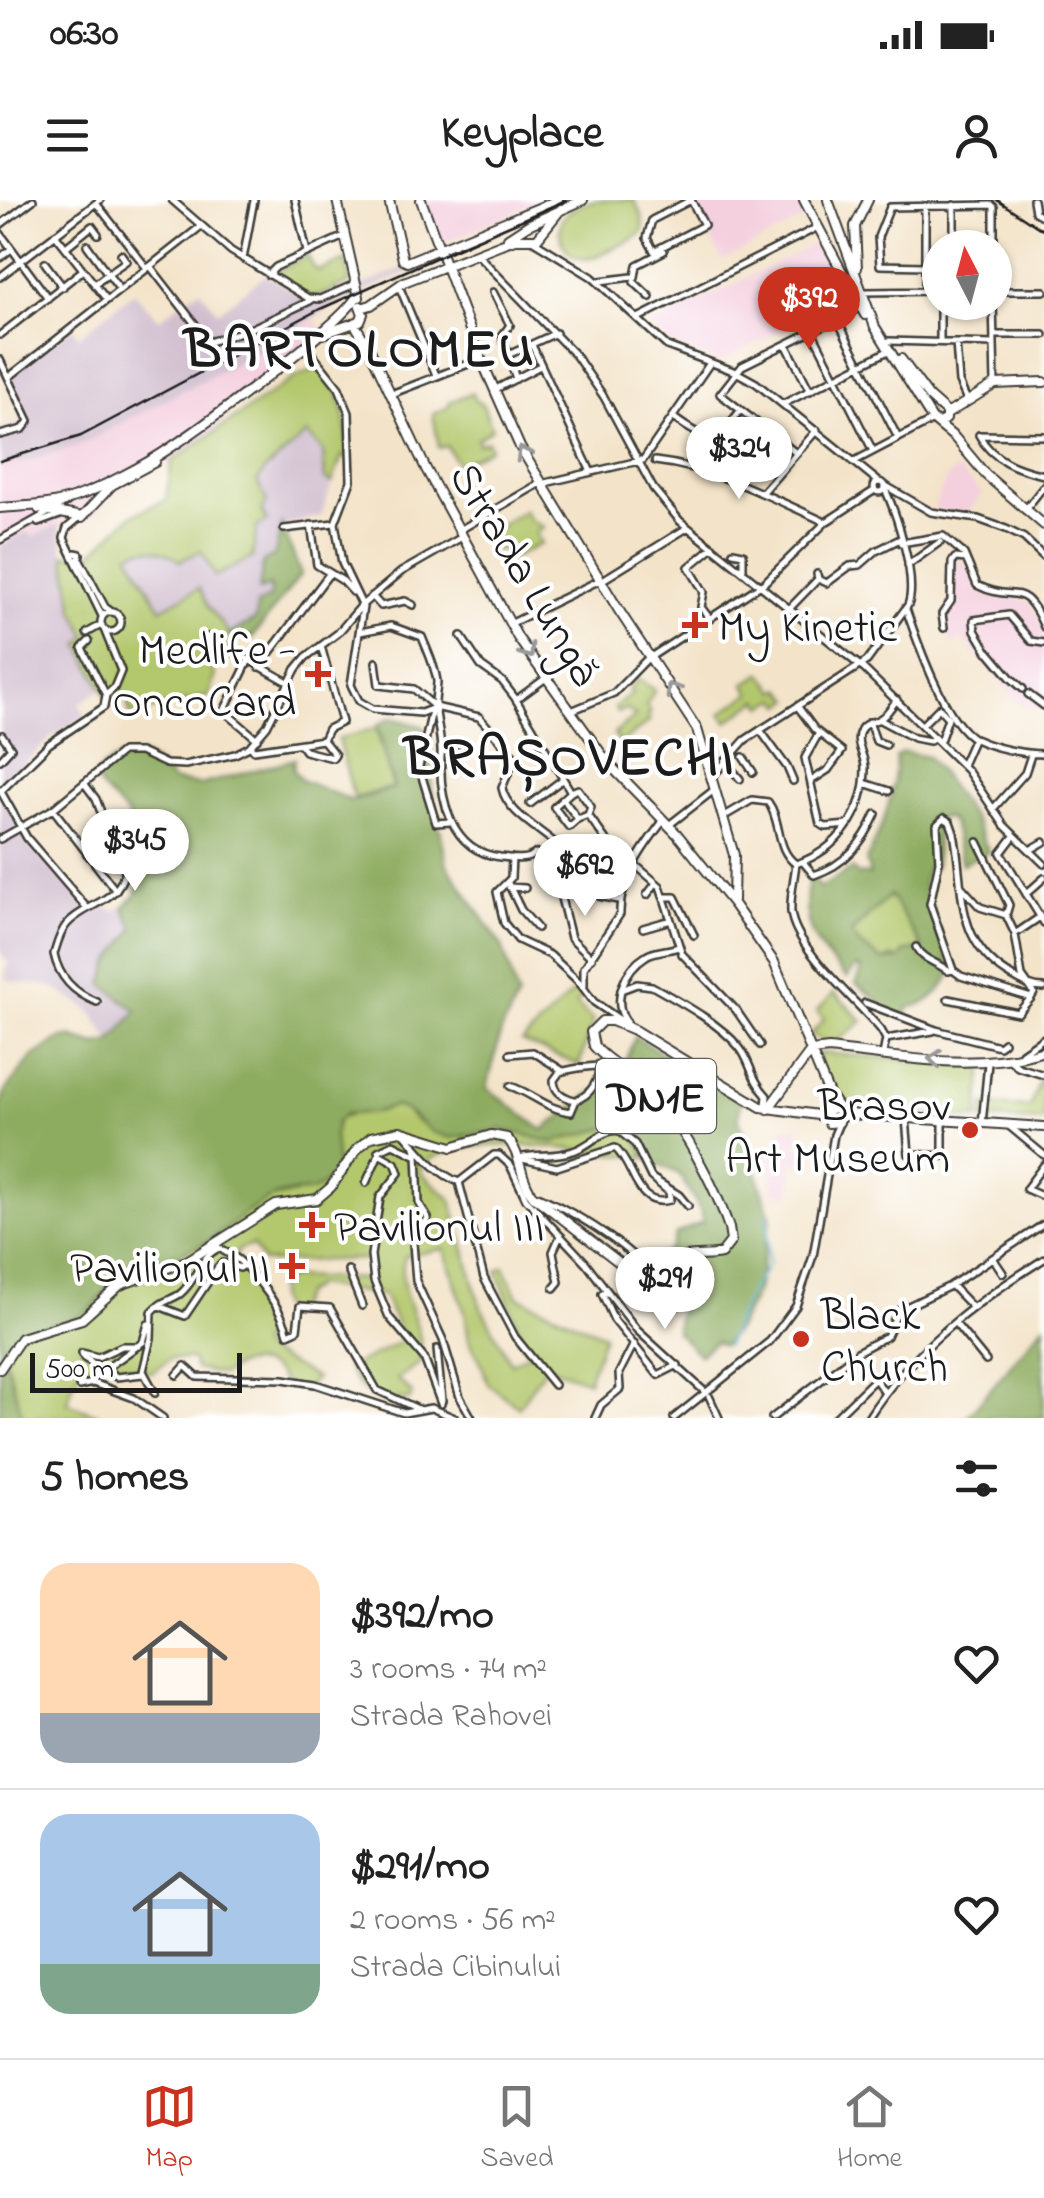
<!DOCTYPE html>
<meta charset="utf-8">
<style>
body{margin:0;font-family:"Indie Flower",sans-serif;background:#f2f2f2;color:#222;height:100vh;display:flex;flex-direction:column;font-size:38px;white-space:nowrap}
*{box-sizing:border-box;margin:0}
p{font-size:32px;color:#767676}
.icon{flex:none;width:55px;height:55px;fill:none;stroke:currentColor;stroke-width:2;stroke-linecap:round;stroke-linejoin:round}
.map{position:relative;height:1218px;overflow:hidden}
.sheet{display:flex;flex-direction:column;background:#fff;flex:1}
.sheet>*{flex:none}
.needle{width:65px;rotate:354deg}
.fabs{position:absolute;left:922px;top:30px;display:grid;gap:20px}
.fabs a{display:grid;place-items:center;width:90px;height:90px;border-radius:50%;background:#fff;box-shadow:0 2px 8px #0004;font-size:50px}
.scale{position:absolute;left:30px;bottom:25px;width:212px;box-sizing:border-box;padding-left:10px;border:5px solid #1c1c1c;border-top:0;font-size:28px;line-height:35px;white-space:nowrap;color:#1c1c1c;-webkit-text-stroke:8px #fff;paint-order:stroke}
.price{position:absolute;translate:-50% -85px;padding:0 22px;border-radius:35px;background:#fff;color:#222;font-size:32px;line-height:65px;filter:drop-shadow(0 2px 5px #0008)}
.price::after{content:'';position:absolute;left:50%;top:60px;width:30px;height:22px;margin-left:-15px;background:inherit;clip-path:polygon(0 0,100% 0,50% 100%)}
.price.on{background:#c8321e;color:#fff}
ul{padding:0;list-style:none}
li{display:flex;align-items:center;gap:30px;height:250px;padding:0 40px}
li+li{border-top:2px solid #e0e0e0}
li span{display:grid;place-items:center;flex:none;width:280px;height:200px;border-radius:30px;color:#555}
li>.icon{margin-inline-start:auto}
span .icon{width:120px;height:120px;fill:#fffc;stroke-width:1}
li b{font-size:42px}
h2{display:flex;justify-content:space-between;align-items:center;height:120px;padding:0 40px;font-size:42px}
.status{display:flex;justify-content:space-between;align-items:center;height:70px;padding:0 50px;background:#fff;direction:ltr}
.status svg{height:28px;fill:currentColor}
header{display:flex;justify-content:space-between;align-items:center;height:130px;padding:0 40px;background:#fff;font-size:45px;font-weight:700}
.tabs{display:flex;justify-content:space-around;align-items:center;height:140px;border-top:2px solid #e0e0e0;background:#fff;font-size:28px;color:#767676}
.tabs a{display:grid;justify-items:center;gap:5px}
.tabs .on{color:#c8321e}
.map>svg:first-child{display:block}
</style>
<div class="status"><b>06:30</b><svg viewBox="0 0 49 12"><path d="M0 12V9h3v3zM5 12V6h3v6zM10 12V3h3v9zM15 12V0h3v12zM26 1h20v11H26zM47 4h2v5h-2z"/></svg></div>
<header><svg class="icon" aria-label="menu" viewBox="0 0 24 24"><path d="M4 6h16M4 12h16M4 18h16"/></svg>Keyplace<svg class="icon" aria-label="person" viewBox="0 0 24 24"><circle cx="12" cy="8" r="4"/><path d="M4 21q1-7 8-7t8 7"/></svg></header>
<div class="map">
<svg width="1044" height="1218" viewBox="0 0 1044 1218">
<rect width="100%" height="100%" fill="#fff"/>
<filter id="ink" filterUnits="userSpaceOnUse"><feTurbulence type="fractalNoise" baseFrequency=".01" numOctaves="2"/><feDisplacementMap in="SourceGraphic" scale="20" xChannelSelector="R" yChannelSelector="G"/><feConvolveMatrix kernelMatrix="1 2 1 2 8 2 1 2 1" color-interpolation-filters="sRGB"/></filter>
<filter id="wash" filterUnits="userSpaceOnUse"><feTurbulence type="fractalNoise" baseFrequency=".0048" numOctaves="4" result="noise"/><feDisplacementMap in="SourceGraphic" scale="40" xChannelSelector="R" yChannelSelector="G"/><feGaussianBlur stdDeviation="2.25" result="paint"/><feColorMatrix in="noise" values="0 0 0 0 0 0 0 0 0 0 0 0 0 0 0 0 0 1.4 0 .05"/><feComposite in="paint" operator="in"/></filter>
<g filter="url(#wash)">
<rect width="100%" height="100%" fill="#f3e3c8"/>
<path fill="#f4cfde" d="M424,0H539L540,2L440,44Z
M690,0H804L812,15L722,61Z
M824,39L851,95L720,162L672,144L650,126Z
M316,119L323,136L231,204L212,234L181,257L119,288L89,320L72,319L32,337L29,331L0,346V265L25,262L84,243Z
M957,269L983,294L966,313L933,309L946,279Z
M956,360L965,361L976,386L1030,402L1044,429V511L1020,504L962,439L953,444L948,437L944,415L951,404L953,363Z
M782,927L800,928L798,944H792V947L814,950L813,961L793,963L790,995L774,993L767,951L780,949Z"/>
<path fill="#d0bdce" d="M559,0H570L341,102L262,149L84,243L25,262L0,265V230L22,223L23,216L6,179L72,128L79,136L134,92L159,119L200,89L218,112L265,75L310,101L376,80Z
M307,234L323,251L325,279L332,283L321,316L282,326L260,389L271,386V398L256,419L230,434L209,408L199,389L161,409L129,354L150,348L167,352L180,361L257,327L262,313L257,282L265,270Z
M59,324L74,410L87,436L104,487L79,504L86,516L52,537L0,587V347L28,331L32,337Z
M0,588L22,628L87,705L98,702L114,711L124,707L134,729L111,761L137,811L111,842L90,810L50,786L11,782L5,777L8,763L0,752Z"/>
<path fill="#b3c76c" stroke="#687244" stroke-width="2.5" d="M594,0H634L642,16L643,30C636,40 627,42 616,47C607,51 595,59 585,59C565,59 552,31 565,15C571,7 585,4 594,0Z
M308,56L313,67L319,71L346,60L350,83L325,93L326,95L309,97L272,74Z
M317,164C345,194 348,219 347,258L342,256L332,283L325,279L323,251L307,234L265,270L257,282L267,301L262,312L267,321L257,327L252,358L215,376L201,351L180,361C164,351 148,343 129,354L161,409L199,388L209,408L230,434L210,467L215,474L209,496L130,515L126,496L109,502L80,445L87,436L74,410L65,355H90L132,315L166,300L172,261L295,177L311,171Z
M472,193L475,200L483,205L492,229L477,239L479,244L487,241L491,248L458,265L447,246L439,248L433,214L449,207V202Z
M525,310L530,320L544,327L536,333L541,344L510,359L504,347L496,350L490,339L502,324Z
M762,473L776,491L782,488L791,500L783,505L778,499L764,506L759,500L727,522L721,513L751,493L745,484Z
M638,479L655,490L646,506L651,512L648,516L650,521L620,544L614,534L636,516L626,509L617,513L615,507L632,494L629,489Z
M376,528L393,587L354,598L338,539Z
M890,695L923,748L904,752L901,759L893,757L882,760L858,744L851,733Z
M577,788L582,796L576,804L593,821L579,865L522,842Z
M834,793L863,821L831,846L811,834L824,819L817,811Z
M819,853L983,865L978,919L844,908L834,899L817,859Z
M1041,876L1044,878V921L983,919L985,905L1030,907Z
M394,906L404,909L417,922L464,937L487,929H501L552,942L619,925L636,938L646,958C603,954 441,924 420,972L451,999L480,1105L511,1163L528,1154L497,1071L504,1067L518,1097L604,1135L588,1181L546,1166L519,1207L488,1184L481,1162L469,1141L465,1112L444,1049L405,1056C393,1094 428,1124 420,1163L397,1179L412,1193L410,1200C380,1200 360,1197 348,1168L400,1142L402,1135L383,1095L316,1085L304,1094L293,1115L284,1116L278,1099V1083L291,1077L366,1079L369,1074L366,1059L263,1062L253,1045L240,1049L232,1061L253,1081L265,1137L260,1144L263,1150L316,1178L305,1189L284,1183C270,1158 241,1158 223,1175L195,1169L192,1159H170L152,1172C108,1163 78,1146 68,1203L106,1218H23L4,1155L12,1138L33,1128L66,1121L95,1105L115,1081L206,1042L252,1008L271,998L296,993L337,969L334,936L337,921C352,910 375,911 394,906Z"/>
<path fill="#8eac60" stroke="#55643e" stroke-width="2.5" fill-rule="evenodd" d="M282,326L301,374L251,439L230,434L256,419L257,405L271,397L270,386L259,390L263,362L274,356Z
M391,518L422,526L432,539V589L447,665L502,746L518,797L501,832L487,888L543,930L604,884L623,866L635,837L741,900L738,918L771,1016L757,1091L738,1127L723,1146L715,1142L699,1155L676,1132C677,1111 687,1097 674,1077C669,1069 662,1069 658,1059L670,1049L676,1034L703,1022L702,1013L679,974L646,958L636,938L619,925L552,942L501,929L451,938L432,932L404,909L394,906L373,913L346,914L337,921L334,936L337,969C307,1007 306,983 271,998C247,1009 229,1029 206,1042C181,1056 134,1065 114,1082C102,1092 97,1107 82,1115C55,1129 15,1121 4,1155L23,1218H0V910L5,891L32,857L62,838L70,837L97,845L111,842L137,811L103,784L111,761L134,729L124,707L137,694V686L128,616L101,588L95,575C125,545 147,549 173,581L200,585L295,559L293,569L301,580L353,601L394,588L377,525Z
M903,552L928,557L933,563L974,620L989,652L962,664L952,622L945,617L938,619L935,667H928L923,683L952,772C943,789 929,806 909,807L905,816L880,808L882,803L856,784L862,769L856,767L847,778C815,746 799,725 809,680L814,679L820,688L852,669L858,675L870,674L866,660C883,627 895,594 896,557ZM890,695L923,748L904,752L900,759L882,760L859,744L851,733Z
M1044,1125V1218H966L974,1209Z"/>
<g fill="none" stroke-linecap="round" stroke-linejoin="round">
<path stroke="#50b0cf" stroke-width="2.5" d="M768,1015V1065
M726,1146L747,1097L766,1068"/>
</g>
</g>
<g filter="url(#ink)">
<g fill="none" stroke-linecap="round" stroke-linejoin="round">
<g stroke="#3c3a36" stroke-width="10">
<path id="minor" d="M172,0L231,51L308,98L320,99L355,84
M295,0L307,52
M691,0L704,25L654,51L647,38L652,20Z
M1033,0L1035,12L1044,17
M96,3L146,67
M0,25L33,0
M0,33L48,98
M55,34L107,100
M532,40L592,77L667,146L736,172L756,183L879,282
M87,45L108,74
M66,47L92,26L98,34
M954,48V5
M477,54L576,156L604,197L653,288L680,321L864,469L967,570L1004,625L1044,664
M0,58L11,49
M243,59L254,0
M45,63L63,87
M150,66L209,142L250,129L310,101
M925,66L880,65L878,37L890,7L992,5L994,7V48
M109,73L126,61L121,54
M268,75L276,67L344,36
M0,77L100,0
M635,77L637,65L664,51
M600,81L632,77
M634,82L650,97
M95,84L108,74L117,86
M399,86L436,175
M925,91V6
M995,91H1044
M493,92L510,125L502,136L516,179
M865,92L940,91
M993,102L995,184
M638,118L818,27
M837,119L898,238
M812,131L873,251
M0,135L83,70
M994,135H1044
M889,141L994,144
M940,142V102
M956,143L959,182L967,200
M786,144L810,191
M305,145L339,188L349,213L351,281L335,323L342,363L363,407L351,485L359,501L373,509L421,513L434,508
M532,145L591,272
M508,155L556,133
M0,160L29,221L23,229L0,235
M9,177L200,27
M494,190L540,166
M391,194L481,159
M783,204L888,151
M673,217C704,242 745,252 778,274
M979,235C992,260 1017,269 1044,275
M979,235L1044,236
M796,253L720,194L742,166L861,107
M655,261C716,268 770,297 825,322
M853,262L933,220
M694,268L740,211
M874 287a5 5 0 1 1 10 0a5 5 0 1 1-10 0Z
M886,286L931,312L978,319L1006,329L1024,338L1044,357
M763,292L817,230
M1025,310L1044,286
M80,317L67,328L64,338L102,416
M38,323L60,315
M311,325L317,365L343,381L353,392
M284,329L334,323
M460,330L537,285L643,260L710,163
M0,340L67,302
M901,343L943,336L964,354L977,385C1016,405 1022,376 1044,427
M733,352L743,354V369
M75,353L80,354L79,358L105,407L112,412
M908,365L940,342
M818,379L827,383L850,366L860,365L876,351L900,339
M601,381L687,328
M372,396L381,406L405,401L413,405
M789,409L818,379L817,374
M906,409C917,441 945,523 975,539C994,548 1024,554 1044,554
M101 422a10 10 0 1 1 20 0a10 10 0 1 1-20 0Z
M710,419L701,407L704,392L689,367L713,347
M510,424L600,380
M944,428L942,414L951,401L952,362L955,358L966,359
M360,432L391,426L422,437C427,450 435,466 437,481C437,488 435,496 435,504C436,519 442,539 441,556C439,598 450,651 500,657C514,658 525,662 536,653L552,666L555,674L571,738L592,758
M87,433L101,425
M461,436L481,466L502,481L515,498L571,592L578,589L591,607L588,615L606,640L660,686L682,754L736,810L760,845
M208,437L288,482
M89,441L82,448L106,495
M988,452L975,430L974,420L1009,415L1031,441L1044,443
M989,452L1010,477
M248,462L224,511L257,539
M376,462L379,485L414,489L435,507
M259,467L329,374
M1011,478L1023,489
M1028,494L1044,506
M516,500L546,478
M435,507L479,517L515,557L502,588C509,625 581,643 579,682L599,696L618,700
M798,507L815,530L842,551L828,570L811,581
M432,511L419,567L436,623L450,622
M571,511L614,493L646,460L764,383L826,322L875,290
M880,520L914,538L930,541L935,538
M869,522L876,541L886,545
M922,525L939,508L948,518L940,541
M760,530L787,567L793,581
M819,533L805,558L820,624L826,627L848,625
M300,544L305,551L333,558L335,555L323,540
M250,547L254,550L323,540L328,529L342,522L321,446
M442,552L458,551
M743,557L753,572
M0,560L11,548L2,535
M725,561L740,579
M962,565L974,538
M712,577L745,540L867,461L908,405C918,379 896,312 884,287
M84,583L96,599L105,623L99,631L114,656
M864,583L889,591
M0,590L27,638L87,708
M1,591L49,544L104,507L106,495L114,488L121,471L104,429
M571,592L563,599L578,619L588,615
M563,599L554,607L569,627L578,619
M530,604L563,579
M53,609L116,691
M993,609L1025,573L1031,555
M723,617L752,600L768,602C782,621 775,649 796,664
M669,625L714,590
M1014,636L1001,653L1044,723
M0,639L53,609L122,552H140L166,564L185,565L235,554L249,547L267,526L296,469L306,457L338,433L362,405L401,372L462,337
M978,642L1009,705L1006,715
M1030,650L1044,642
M87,654L105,641
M512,658L511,678L497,692L504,723L518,740L550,755L578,781L594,802L632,828
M803,662L814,675C845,665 863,643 876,614
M796,664C794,679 790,697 791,712C795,749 857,801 881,830L886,839L883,855
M796,664C838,650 865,613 865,568C865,554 853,543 861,529C866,521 874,523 881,518C887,515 892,505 897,500
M508,683L521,710L537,728
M960,685L980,707L1006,715
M509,687L525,688
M561,692L579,682
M1026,694L1044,678
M647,695L656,683
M665,697H675L694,735
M1006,715L1015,734L1040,717
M643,728L671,720
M1015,734L1022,776L1034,793L1031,798
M916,747C922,760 937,762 948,771L953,770L930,704L939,662L937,625L944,618L950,622L954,633C965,689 953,739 1008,774C1021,781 1029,788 1044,788
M953,770L961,776L1031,798
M584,786V768L620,714C619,680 643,647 664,620
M621,790L637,784L652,786C680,802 718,822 739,847C751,861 750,878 767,896L766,905
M948,799L1018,813L1031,798
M97,802C74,793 59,778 54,754C57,744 60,732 67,724C86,703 118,703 125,671C127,660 126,648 126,637
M865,803L936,830L999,846L1004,842
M626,821C611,800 625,769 646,756C655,750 668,751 678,747
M886,839L933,831
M1022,853L1044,838
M510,854L533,852L563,871
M1010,860L1018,867L1044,875
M600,870L613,884L636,895
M623,873L643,892
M510,886C532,893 548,910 571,912L576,900C591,895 600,880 599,864
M574,900C563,897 554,892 554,880L560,872C571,869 605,863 614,867
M906,918L909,954L943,956V921
M982,924L988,863
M1009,926L1044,955
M403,932C421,952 435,973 459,982
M414,944L417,954L419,1003L428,1018L413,1043L416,1081L443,1140L460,1197L472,1218
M417,956L393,944L378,951L379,954L395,963L399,973L380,997L371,1055L374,1081L389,1117L424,1158L441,1204
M518,958L557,967L615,948C635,965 635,1009 670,1000L669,992L651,977L635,944L618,930C599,931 590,946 573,951C555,957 541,954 523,957
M510,965L526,999L586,1063L637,1130L704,1191
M1044,965L1026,989L1044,997
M652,978L679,995L688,1006
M459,982L484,1078L515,1137L554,1185
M459,982L494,955H499L512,967
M366,983L379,954
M538,996C573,1011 662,1062 664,1103
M214,1043C221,1052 231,1053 240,1061C259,1079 282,1109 288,1134L297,1130L300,1106L330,1108L377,1190L420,1210
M993,1058L1003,1073
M348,1070L362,1106
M951,1085L972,1107
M554,1088L559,1082L553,1052L560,1036
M609,1094L604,1092L602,1094L614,1120L658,1175L678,1165
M159,1106L185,1116L218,1067L223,1063L240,1068L244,1065
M955,1123L986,1161
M437,1149L442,1201
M109,1173L84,1158L82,1153L98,1157L122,1146H139
M143,1174L116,1177L107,1168L143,1142L148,1124
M177,1175L185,1166L197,1177L283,1179L315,1184L404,1213L431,1208L455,1218
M79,1186L93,1183L134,1198L163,1218
M155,1193L143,1171L151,1138L152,1112C161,1101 169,1101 180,1094C196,1082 199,1058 217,1049
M709,1196L719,1218
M595,1218L601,1205L620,1189L619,1173L634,1144
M674,1218L770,1141L796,1106L813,1056L834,935L840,921
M772,1218L859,1151L887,1136L898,1111L950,1086L1044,1024
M835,1218L875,1179L885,1193
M868,1218C911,1150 977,1101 1044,1059"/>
</g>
<g stroke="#3c3a36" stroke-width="12">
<path id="major" d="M337,0L359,97
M389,0L403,60L407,62L558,0
M421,0L481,159L520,247L618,409L697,529L734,655L733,700
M804,0L865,115
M828,0L875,127L932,219L955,238L986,275L1044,325
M508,38L528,25L583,0
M857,68L855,26L868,0
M361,108L371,105L404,82L501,44L515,39H537L561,9
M354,123L369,148L426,269L518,438L608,563L677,634L734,705L774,762L829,894L841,912L839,922L829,923L826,910L838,908
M323,134L360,121L363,114L360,106
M901,159L929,197L946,212V219L939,223
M947,214L995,184L1044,182
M0,308C25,306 52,306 75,297C102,288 147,264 170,248C202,227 348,120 358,94
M39,309L82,317L112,285L155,262
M811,851L829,849C900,857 975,872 1044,851
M768,909L811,851
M842,917L848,914L1044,927
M0,1169L21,1138L82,1119L120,1085L187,1061L276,1005L317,999L331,987L357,949L371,937L400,931L452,947L491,935L507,938C522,954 519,979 533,996L637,1076L669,1107H674L678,1103C676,1095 671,1087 668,1079C660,1048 705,1059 721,1054L731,1041L729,1028C716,988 680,919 650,890C633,874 610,864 594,846L591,832L602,821H612L634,830L761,907L825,916"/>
</g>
<use href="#minor" stroke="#fff" stroke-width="5"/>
<use href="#major" stroke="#fff" stroke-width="8"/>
<path stroke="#1c1c1c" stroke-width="2.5" d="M997,0L1044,31
M0,261L81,236L318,110L566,0"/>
</g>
<defs><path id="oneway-chevron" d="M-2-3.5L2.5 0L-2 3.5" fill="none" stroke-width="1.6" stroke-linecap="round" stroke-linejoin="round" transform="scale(2.5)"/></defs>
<g stroke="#999">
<use href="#oneway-chevron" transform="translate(523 253) rotate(-118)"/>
<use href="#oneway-chevron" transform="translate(528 452) rotate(55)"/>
<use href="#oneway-chevron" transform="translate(672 489) rotate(-125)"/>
<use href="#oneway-chevron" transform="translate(935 859) rotate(-175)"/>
</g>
</g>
<g fill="#c8321e" stroke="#fff" stroke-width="4">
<path d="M690 410h10v10h10v10h-10v10h-10v-10h-10v-10h10z"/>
<path d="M313 459h10v10h10v10h-10v10h-10v-10h-10v-10h10z"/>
<circle cx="970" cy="930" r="10"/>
<path d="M307 1010h10v10h10v10h-10v10h-10v-10h-10v-10h10z"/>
<path d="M287 1051h10v10h10v10h-10v10h-10v-10h-10v-10h10z"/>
<circle cx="801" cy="1139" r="10"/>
</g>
<g text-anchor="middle" stroke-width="8" stroke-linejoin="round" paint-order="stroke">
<rect fill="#fff" stroke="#606060" stroke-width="2.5" x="596" y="859" width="120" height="74" rx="8"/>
<g font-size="42" font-weight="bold" fill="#1c1c1c">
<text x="656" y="911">DN1E</text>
</g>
<g font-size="45" fill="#1c1c1c" stroke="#fff">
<text transform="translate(527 373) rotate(59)" y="16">Strada Lungă</text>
</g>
<g font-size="45" fill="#1c1c1c" stroke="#fff" text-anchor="start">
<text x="718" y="441">My Kinetic</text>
<text x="296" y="464" text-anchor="end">Medlife -<tspan x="296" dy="52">OncoCard</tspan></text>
<text x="950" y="920" text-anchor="end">Brasov<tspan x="950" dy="52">Art Museum</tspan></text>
<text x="334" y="1041">Pavilionul III</text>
<text x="270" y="1082" text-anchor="end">Pavilionul II</text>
<text x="821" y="1129">Black<tspan x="821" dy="52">Church</tspan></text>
</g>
<g font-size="55" font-weight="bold" letter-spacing="2.5" fill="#1c1c1c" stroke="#fff">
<text x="360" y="166">BARTOLOMEU</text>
<text x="570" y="574">BRAȘOVECHI</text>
</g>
</g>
</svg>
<div class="fabs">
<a><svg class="needle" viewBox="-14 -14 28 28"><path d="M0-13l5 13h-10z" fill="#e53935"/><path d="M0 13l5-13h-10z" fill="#767676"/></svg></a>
</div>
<div class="scale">500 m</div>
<b class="price on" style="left:809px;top:152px">$392</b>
<b class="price" style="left:739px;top:302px">$324</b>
<b class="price" style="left:135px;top:694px">$345</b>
<b class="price" style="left:585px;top:719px">$692</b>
<b class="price" style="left:665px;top:1132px">$291</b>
</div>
<section class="sheet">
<h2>5 homes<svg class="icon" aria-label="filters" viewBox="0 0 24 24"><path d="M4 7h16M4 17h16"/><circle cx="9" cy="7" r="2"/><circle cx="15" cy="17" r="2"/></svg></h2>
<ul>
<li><span style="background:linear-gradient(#ffd9b3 75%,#9aa5b1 0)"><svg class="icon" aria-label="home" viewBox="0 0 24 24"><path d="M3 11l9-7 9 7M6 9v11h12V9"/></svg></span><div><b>$392/mo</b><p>3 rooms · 74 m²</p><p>Strada Rahovei</p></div><svg class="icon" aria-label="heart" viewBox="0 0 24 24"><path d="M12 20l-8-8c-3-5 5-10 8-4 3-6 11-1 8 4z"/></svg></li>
<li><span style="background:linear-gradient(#a9c7e8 75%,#7fa58c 0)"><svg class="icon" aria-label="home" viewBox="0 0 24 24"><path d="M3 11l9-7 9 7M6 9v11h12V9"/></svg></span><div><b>$291/mo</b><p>2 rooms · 56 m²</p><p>Strada Cibinului</p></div><svg class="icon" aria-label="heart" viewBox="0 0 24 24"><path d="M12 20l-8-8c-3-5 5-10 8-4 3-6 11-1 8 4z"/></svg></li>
</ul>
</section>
<nav class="tabs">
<a class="on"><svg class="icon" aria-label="map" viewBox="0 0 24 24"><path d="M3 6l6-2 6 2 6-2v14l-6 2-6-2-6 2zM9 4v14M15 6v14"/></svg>Map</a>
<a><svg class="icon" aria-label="saved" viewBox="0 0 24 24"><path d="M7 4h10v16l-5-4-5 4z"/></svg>Saved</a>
<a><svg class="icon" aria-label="home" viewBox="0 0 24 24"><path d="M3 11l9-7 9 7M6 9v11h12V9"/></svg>Home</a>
</nav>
